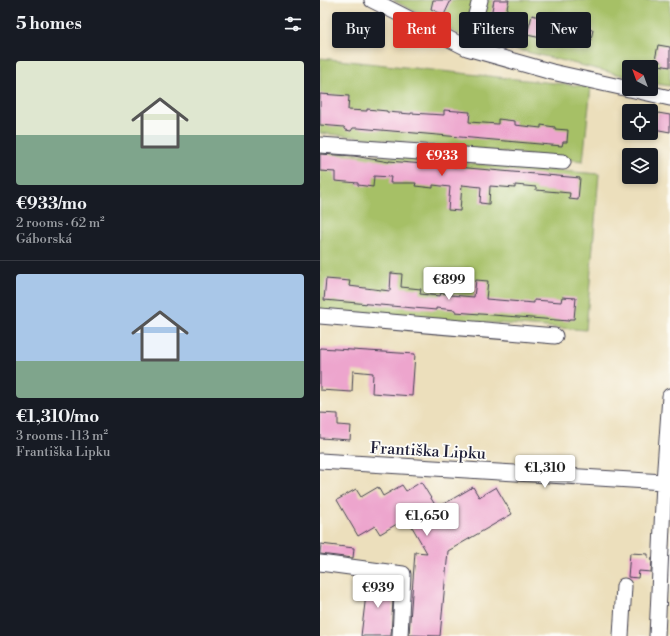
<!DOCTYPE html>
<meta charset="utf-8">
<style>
body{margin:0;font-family:"Libre Bodoni",serif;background:#20242c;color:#f1f3f6;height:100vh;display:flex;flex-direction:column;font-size:15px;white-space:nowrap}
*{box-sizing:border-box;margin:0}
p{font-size:13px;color:#9ea1a6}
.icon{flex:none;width:22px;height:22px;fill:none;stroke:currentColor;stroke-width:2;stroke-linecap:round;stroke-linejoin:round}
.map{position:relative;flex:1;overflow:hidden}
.side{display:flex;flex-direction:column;background:#171b24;width:320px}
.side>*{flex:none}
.banner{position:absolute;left:12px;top:12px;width:278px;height:36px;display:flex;gap:8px}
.needle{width:26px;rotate:319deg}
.buttons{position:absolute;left:302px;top:60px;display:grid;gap:8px}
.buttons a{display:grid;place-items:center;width:36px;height:36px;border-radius:4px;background:#171b24;box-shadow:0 2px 6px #0003;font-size:20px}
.price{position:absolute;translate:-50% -34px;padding:0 9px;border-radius:4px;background:#fff;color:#222;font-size:13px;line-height:26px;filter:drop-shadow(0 1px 2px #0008)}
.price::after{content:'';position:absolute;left:50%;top:24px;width:12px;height:9px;margin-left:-6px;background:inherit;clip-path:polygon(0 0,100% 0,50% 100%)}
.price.current{background:#d93025;color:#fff}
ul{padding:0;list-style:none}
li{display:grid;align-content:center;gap:8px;height:212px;padding:0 16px}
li+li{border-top:1px solid #363941}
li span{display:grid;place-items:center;height:124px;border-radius:4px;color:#555}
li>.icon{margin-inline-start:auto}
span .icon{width:72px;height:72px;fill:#fffc;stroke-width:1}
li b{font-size:17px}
h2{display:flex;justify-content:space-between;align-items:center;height:48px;padding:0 16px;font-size:17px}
.chip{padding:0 14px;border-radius:4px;background:#171b24;box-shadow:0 2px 6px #0003;font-size:14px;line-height:36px}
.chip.current{background:#d93025;color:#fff}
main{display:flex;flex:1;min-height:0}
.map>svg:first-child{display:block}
</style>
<main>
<section class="side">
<h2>5 homes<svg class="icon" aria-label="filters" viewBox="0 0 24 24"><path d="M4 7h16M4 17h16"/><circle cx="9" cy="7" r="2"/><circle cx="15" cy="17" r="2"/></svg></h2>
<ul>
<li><span style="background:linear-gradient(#dfe7d0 60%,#7fa58c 0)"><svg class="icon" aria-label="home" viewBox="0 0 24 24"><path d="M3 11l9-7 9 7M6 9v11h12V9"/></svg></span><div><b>€933/mo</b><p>2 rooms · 62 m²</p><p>Gáborská</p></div></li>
<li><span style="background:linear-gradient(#a9c7e8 70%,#7fa58c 0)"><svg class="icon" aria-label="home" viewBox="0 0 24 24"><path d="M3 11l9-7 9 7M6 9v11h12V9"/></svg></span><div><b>€1,310/mo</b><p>3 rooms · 113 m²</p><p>Františka Lipku</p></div></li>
</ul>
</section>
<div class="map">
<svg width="350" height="636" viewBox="0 0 350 636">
<rect width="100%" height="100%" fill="#fdfcf7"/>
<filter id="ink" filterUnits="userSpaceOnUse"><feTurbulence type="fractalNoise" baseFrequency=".025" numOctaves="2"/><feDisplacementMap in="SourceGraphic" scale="8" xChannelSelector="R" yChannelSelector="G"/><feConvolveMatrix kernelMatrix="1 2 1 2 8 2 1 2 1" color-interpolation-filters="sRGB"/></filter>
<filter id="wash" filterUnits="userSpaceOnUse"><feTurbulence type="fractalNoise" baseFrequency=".012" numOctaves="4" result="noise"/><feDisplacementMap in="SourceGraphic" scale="16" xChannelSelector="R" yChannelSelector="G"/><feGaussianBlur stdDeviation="0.9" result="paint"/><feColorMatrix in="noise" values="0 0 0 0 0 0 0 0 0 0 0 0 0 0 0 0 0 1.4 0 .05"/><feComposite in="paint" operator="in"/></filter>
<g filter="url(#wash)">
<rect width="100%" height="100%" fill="#ecdfbc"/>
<path fill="#a6c066" stroke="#647150" d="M73,0H350V86L331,83V67H309V77L142,36Z
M0,58L271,87L263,161L0,133Z
M0,151L279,174L266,330L0,310Z"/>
<g id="blocks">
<path fill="#eda5cd" d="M113,0H131L124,15L111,9Z
M174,0H189L182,28L190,30V32L195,33L192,48L187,47L186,49L178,47L171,45L172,43L166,42Z
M212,15L219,17L220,15L230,17V19L237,21V23L273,30L269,48L207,35Z
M338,45L350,47V67L339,65L340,61L335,60Z
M0,94L29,96L28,110L47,111V109L67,111V112L91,114V113L124,115V110L150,112L149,122L178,124V119L195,121V125L221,128V125L235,127V129L248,130L247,142H243L242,146L38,128H33L31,131L26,130L24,127L0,125Z
M338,113L350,115V132L334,129Z
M0,154L34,156L69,162V161L260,178L258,200L249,199L250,193L216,190V187L195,185V188L170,186L169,204L160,203L161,187L142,185L140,211L128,210L130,187L113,185V188L95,186L96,183H70L71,177L54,176L53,187L38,185V183L15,181V172L0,171Z
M71,273L82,274L81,287L101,289L100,294L120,296L121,293L130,294V295L154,297L156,280L168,281L166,299L214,303V300L241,302L242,297L256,298L254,319H249V321L135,312V310L116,308V310L4,300L6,279L30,281L29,286L70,291Z
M0,348L95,354L92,396L52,393L53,373L33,371L32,392L0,390Z
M0,413L18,414V425L31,426L30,440L0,438Z
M101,482L117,508L153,487L159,497L176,487L192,514L128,551L120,636L89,635L95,552L107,553L87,518L60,534L55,526L38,536L17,500L36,489L41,497L58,487L63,496L82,485L86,491Z
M1,544L34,548L33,558L0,554Z
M310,553L328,554V558L332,559L331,572L319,571L318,578L308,577Z
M48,578L74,582L71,636H41Z"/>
</g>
</g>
<g filter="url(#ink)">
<use href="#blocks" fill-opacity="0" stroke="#403e4e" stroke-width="1"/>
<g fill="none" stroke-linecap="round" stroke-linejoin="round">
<g stroke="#403e4e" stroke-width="17">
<path id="minor" d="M52,0L147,48L232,72L309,89
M147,48L160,0
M310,89L350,98
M0,145L243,162
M0,316L235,336
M0,461L344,482L350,396
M0,563L83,574L80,636
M301,636L304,586
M337,636L344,482L350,483"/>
</g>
<use href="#minor" stroke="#fff" stroke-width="15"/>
</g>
</g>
<g text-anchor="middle" stroke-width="3.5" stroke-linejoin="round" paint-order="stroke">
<g font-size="16" fill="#22223b" stroke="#fdfcf7">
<text transform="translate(108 450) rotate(3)" y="6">Františka Lipku</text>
</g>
</g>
</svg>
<div class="buttons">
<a><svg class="needle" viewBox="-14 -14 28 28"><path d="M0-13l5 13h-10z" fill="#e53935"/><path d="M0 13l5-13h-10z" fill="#9ea1a6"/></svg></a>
<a><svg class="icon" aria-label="locate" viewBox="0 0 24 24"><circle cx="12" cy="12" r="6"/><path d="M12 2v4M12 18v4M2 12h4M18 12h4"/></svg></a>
<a><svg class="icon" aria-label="layers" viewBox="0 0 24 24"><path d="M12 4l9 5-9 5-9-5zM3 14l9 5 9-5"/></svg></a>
</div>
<b class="price current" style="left:122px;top:177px">€933</b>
<b class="price" style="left:129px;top:301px">€899</b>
<b class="price" style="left:225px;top:489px">€1,310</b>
<b class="price" style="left:107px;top:537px">€1,650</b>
<b class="price" style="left:58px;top:609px">€939</b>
<div class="banner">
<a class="chip">Buy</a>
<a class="chip current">Rent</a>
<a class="chip">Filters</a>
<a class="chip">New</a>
</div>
</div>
</main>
